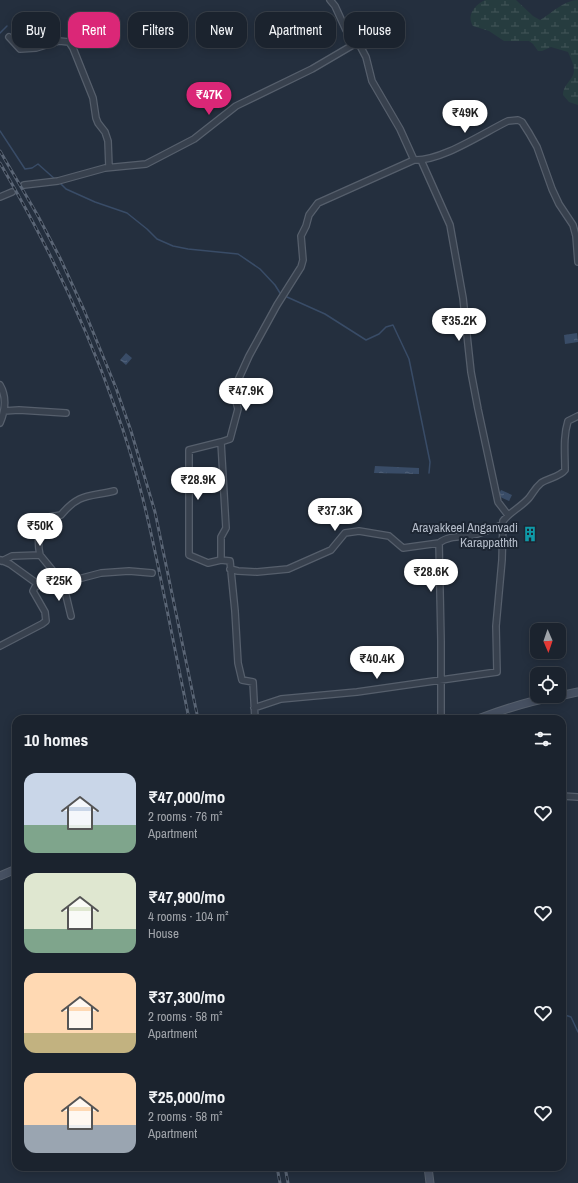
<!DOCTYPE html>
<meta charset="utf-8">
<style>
body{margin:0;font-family:"Archivo Narrow",sans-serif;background:#282f3a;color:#f1f3f6;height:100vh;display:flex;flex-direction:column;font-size:15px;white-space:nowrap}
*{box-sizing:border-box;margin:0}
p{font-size:13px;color:#a0a4aa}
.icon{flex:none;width:22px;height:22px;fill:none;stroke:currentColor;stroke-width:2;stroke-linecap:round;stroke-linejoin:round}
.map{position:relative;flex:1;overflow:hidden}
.drawer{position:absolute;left:12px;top:715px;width:554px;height:456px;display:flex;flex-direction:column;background:#1b232e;border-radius:12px;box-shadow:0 2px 10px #0003,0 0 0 1px #39404a}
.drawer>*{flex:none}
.banner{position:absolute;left:12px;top:12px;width:554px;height:36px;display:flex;gap:8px}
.needle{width:26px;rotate:178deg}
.controls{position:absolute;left:530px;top:623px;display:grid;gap:8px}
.controls a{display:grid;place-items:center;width:36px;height:36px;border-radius:8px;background:#1b232e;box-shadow:0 2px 10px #0003,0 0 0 1px #39404a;font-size:20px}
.price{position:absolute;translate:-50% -34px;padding:0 9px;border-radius:14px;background:#fff;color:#222;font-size:13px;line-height:26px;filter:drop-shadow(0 1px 2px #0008)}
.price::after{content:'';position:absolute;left:50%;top:24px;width:12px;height:9px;margin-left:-6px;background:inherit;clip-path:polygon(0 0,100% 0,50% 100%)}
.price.current{background:#db2777;color:#fff}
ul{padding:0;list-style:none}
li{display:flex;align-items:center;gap:12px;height:100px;padding:0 12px}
li span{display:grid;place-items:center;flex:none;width:112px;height:80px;border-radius:12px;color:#555}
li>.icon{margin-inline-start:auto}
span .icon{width:48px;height:48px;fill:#fffc;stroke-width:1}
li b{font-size:17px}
h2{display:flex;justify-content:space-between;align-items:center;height:48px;padding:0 12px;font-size:17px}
.pill{padding:0 14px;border-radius:12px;background:#1b232e;box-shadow:0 2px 10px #0003,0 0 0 1px #39404a;font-size:14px;line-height:36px}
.pill.current{background:#db2777;color:#fff}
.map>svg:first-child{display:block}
</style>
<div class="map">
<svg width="578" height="1183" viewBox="0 0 578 1183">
<defs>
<pattern id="wetland-marsh" width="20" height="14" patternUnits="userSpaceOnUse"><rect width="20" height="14" fill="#263c3f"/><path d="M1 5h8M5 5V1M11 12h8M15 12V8" fill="none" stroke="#435659"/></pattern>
<pattern id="water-ripples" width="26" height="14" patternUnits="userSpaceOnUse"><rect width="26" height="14" fill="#394c67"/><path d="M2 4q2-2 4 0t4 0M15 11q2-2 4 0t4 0" fill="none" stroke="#53647b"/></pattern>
</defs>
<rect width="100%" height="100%" fill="#242f3e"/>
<path fill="url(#wetland-marsh)" d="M485,0H516L533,16L540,20C552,13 564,0 578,0V105L569,102L563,95C563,86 570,82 573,75C576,68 571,59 568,52L551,47L542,51H538L533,44L529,41H504L489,31L473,26C466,15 475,5 485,0Z"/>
<path fill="url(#water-ripples)" d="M577,333L578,342L565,344L564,335Z
M126,353L132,358L126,365L120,360Z
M375,466L419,468V474L374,473Z
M501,490L512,495L509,501L498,496Z"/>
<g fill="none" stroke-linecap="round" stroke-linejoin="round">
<path stroke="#394c67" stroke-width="1.5" d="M0,33L7,26
M0,131L25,169L32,168L38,164L56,180
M59,182L66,189L95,202L127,213L147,229L157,239L173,246L188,249L238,254L260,269L275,285L280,293
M287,297L325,314L366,340L379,334L386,327L393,325L409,359L430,462L429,473
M562,1014L571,1017L578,1032"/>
<g stroke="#565f6c" stroke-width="8">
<path id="street" d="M330,0L335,6L346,30L358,42L366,57L372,81L400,129L414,160C442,161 483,133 508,121L518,120L522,122L529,133L537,147L552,189L559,204L573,225L576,236L578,262
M9,37L20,49L36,48L59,41L69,42L73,48L93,98L96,118L98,123L105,132L108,141L109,167
M421,160L450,225L463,298L471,372L478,409L498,502L508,515
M24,185L58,181L105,168L146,164L194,139L236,106L312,69L358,42
M0,197L12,192
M0,385C7,397 5,411 0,423
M4,411L19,410L66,413
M221,442L189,450V555L208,563L221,560
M40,555C38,547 37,524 43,518L61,515C79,493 89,497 114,491
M1,560L10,564L39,585
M2,561L12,556L40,555L63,583L71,616
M230,569L238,571L257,572L288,569L331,550L345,533L359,531L389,536L403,548L439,543
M0,646L42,624L46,621L45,612L33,591L35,587L39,585L63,583L101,573L129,571L152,573
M254,708L281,699L357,692L497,672L496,626L502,560L503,521C510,512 521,507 529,498C533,493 535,488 541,483C548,478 560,477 565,470C565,453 563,437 568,421L578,416
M255,719L253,682L242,680L238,663L235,611L230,561L221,560V537L226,528L221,442L230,439L238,409L234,394L235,387L249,356L277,305L301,267L303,260L301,236L306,226L309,215L318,203L414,160
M441,719V641L439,543C449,535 465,537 477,534C485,532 494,528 502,525
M562,796L578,797"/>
</g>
<g stroke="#565f6c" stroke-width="9">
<path id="secondary" d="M559,696L578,692
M478,719C504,709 530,701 557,696
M0,876L16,869
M428,1167L430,1183"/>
</g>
<use href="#street" stroke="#38414e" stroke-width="5.5"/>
<use href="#secondary" stroke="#465061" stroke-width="7"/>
<g stroke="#5a6575" stroke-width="3">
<path id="rail" d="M0,151L38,216L60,258L84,310L116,388L131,431L155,512L198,719
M0,163C46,242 86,324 116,410C137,467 150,526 162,585C171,630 180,674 189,719
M277,1167L280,1183
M285,1167L288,1183"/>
</g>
<use href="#rail" stroke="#1d2633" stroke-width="1.5" stroke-dasharray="4.5" stroke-linecap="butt"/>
</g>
<defs>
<g id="building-bare" transform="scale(1.2)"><path d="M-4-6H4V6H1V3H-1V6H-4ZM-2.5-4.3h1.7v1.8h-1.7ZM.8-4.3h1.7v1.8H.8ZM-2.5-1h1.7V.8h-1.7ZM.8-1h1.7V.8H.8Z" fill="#0f9aa8" stroke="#1d2633" stroke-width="2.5" paint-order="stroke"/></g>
</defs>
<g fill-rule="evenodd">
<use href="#building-bare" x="530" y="534"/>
</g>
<g text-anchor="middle" stroke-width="4" stroke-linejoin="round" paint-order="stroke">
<g font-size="13" fill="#b4bcc9" stroke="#1d2633" text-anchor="end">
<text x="518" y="532">Arayakkeel Anganvadi<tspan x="518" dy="15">Karappathth</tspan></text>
</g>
</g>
</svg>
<div class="controls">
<a><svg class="needle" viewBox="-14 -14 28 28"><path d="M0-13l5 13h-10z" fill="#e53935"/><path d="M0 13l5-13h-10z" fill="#a0a4aa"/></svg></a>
<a><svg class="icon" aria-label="locate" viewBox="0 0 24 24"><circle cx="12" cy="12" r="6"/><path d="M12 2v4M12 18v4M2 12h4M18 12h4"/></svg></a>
</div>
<b class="price current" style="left:209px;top:116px">₹47K</b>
<b class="price" style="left:465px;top:134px">₹49K</b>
<b class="price" style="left:459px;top:342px">₹35.2K</b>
<b class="price" style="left:246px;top:412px">₹47.9K</b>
<b class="price" style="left:198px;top:501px">₹28.9K</b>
<b class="price" style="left:335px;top:532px">₹37.3K</b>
<b class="price" style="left:40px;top:547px">₹50K</b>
<b class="price" style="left:431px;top:593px">₹28.6K</b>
<b class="price" style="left:59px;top:602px">₹25K</b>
<b class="price" style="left:377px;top:680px">₹40.4K</b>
<div class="banner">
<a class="pill">Buy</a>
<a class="pill current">Rent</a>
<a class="pill">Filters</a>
<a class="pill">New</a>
<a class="pill">Apartment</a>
<a class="pill">House</a>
</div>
<section class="drawer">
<h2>10 homes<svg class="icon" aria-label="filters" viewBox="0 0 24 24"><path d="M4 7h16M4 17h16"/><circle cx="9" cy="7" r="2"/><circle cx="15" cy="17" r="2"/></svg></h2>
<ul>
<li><span style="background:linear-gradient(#c9d6e8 65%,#7fa58c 0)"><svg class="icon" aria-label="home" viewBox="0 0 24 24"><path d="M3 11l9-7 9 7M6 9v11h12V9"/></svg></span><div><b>₹47,000/mo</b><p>2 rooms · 76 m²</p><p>Apartment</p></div><svg class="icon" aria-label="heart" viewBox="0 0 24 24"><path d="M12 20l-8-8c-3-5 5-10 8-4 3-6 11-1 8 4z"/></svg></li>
<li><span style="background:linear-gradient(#dfe7d0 70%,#7fa58c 0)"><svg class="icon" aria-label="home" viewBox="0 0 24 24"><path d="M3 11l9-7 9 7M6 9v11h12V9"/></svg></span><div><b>₹47,900/mo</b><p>4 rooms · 104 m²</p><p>House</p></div><svg class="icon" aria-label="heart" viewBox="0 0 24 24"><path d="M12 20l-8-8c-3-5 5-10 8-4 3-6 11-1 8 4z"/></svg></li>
<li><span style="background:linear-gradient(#ffd9b3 75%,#c2b280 0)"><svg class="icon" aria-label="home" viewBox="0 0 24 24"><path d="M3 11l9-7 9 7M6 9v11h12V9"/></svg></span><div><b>₹37,300/mo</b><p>2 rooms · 58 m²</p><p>Apartment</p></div><svg class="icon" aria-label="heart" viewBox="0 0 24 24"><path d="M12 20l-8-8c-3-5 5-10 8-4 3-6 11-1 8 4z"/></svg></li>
<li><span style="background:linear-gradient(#ffd9b3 65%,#9aa5b1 0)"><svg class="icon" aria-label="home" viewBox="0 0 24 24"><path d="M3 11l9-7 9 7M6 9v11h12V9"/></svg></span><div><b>₹25,000/mo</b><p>2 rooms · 58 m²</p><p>Apartment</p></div><svg class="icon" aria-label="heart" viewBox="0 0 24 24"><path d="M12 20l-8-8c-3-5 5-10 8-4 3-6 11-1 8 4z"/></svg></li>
</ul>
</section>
</div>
